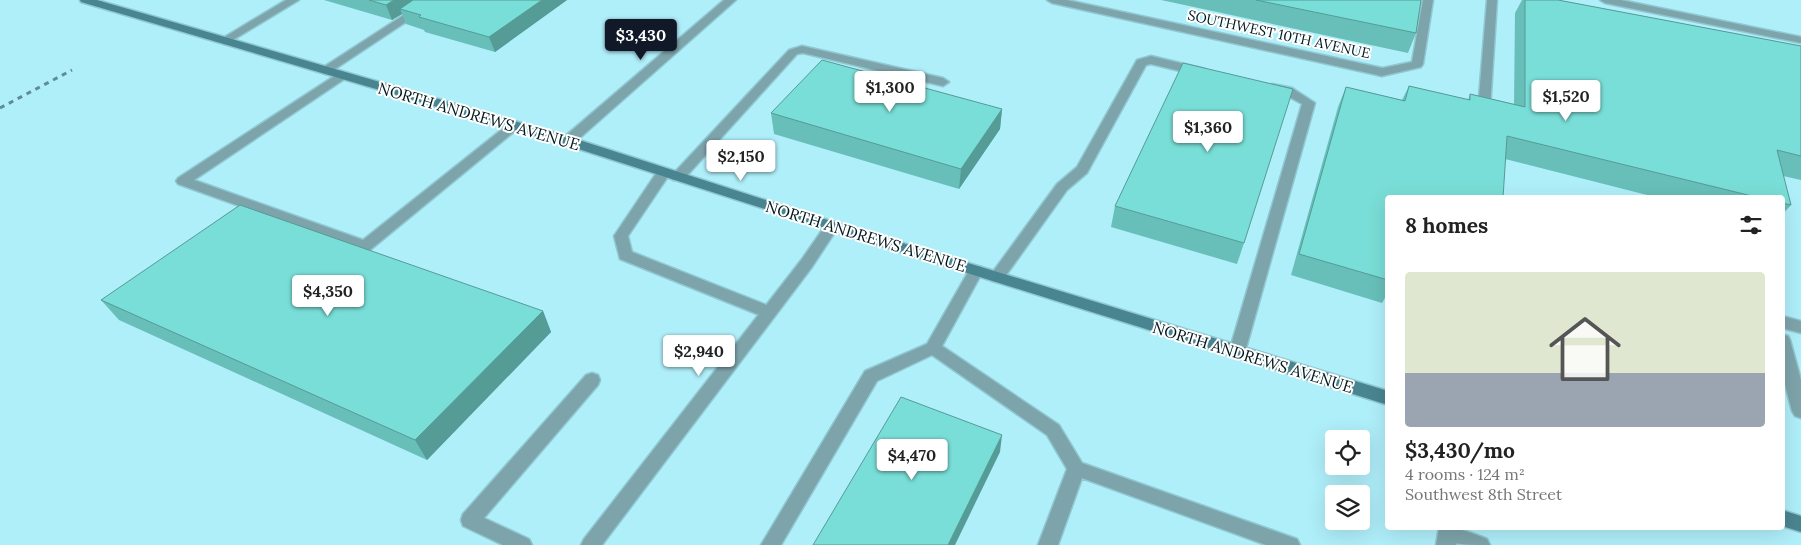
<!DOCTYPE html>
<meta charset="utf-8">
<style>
body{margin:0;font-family:Lora,serif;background:#f2f2f2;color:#222;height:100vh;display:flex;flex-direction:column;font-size:19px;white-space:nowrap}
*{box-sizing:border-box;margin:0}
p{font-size:16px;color:#767676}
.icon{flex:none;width:28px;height:28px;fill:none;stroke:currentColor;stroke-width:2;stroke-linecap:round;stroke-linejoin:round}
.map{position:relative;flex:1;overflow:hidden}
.drawer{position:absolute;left:1385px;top:195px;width:400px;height:335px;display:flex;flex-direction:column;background:#fff;border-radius:5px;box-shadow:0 5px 20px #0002}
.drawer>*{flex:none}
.tools{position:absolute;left:1325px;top:430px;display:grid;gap:10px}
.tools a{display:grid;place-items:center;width:45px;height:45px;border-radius:5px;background:#fff;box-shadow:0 5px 20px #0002;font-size:25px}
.price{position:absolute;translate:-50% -42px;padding:0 11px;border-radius:5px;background:#fff;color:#222;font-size:16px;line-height:32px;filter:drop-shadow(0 1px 2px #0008)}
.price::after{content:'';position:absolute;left:50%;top:30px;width:15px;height:11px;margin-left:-8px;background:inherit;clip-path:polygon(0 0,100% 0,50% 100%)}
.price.active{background:#111827;color:#fff}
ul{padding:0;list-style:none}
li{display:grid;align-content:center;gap:10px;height:265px;padding:0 20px}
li+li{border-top:1px solid #e0e0e0}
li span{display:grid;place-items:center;height:155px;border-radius:5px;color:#555}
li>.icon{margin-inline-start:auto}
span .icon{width:90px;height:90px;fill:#fffc;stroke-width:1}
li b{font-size:21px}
h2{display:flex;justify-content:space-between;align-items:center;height:60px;padding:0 20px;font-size:21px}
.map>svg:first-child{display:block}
</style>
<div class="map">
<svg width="1801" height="545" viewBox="0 0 1801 545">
<rect width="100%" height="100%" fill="#afeffa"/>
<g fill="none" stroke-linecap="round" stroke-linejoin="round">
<g stroke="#90c8d2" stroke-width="3">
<path id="lane" d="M286,0H299L228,43L224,44L218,41Z
M427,0H439L329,73L325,74L319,70Z
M1423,0H1433L1423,64L1421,67L1382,76L1378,75L1376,72L1378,69L1412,62Z
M1487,0H1497L1490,109L1484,113L1478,109Z
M802,46L943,78L949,82L943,86L803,53L797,54L683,180H673L671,177L673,174L789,50Z
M1151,56L1205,69L1207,72L1201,76L1151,64L1146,65L1087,173L1067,190L1002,281L997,282L992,281L989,277L992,273L1057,184L1077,167L1137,60Z
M342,71L348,75L346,78L194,180L363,240L510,123H520L521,126L370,250L365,251L178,184L176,181L178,178Z
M1272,84L1292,88L1315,103L1245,352L1243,356L1237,358L1231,356L1229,352L1302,104L1284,94L1268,91L1266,88Z
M664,168L671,172L628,236L632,252L774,308L776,312L774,316L768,318L762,316L620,259L614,236L659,169Z
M976,266L981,267L983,271L942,346L1059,425L1082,463L1297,539L1300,545H1266L1082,478L1058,545H1038L1067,469L1047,435L932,355L877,381L781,545H761L865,371L927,344L971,267Z
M1782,316L1801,321V333L1782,328Z
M1782,334L1788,336L1790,340L1801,380V418L1795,416L1792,411L1782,373Z
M592,373L598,375L600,380L598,385L484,518L529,539L532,545H503L463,526L461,520L463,514L586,375Z
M1441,528C1457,526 1472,533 1487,539L1490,545C1473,545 1457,545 1441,540L1438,534Z"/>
</g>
<g stroke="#90c8d2" stroke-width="3">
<path id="street" d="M724,0H736L573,144H563L562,141L563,138Z
M1047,0H1067L1382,68L1388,72L1382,76L1052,3Z
M1600,0H1621L1801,37V43L1605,3Z
M832,221L837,223L839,226L812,267L602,545H581L584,539L802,259L827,223Z
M1439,528H1457L1456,545H1436Z"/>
</g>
<g stroke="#90c8d2" stroke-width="3">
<path id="secondary" d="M80,0H97L573,138L837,223L1388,391V405L827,229L563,144L81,2Z
M1782,510L1801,516V532L1782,526Z"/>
</g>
<use href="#lane" fill="#7ea4ab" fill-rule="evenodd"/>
<use href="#street" fill="#7ea4ab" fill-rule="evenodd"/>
<use href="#secondary" fill="#498590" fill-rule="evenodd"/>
<path stroke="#5f8d95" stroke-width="3" stroke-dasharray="5 5" stroke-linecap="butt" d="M0,108L72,70"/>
</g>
<path fill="#68bfb9" d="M324,0H567L495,52L425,32L424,30L406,24L402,14L392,20Z
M1161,0H1421L1416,33L1408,53Z
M1522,0H1558L1801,46V180L1783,176L1791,205L1782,215V198H1659L1505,159L1388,198V293L1382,303L1291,275L1338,107L1346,87L1402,100L1409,86L1468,100L1470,94L1514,104L1515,13Z
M1002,109L1000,129L959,189L774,134L771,113Z
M1115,206L1244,243L1237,264L1111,227Z
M101,300L543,311L551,332L427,460L119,320Z"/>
<path fill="#559b96" d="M394,0H424L400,9L402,14L392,20L386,5Z
M542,0H567L495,52L489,37Z
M1002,109L1000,129L959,189L961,169Z
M543,311L551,332L427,460L415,440Z
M1002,435L1000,452L955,545H948Z"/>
<path fill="#79ded7" stroke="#559b96" d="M369,0H394L386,5Z
M413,0H542L489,37L419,17L421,15L400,9Z
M1256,0H1421L1416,33Z
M1525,0H1558L1801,46V156L1777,150L1791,205L1782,203V198H1760L1507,136L1503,198H1388V280L1299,254L1346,87L1405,101L1409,86L1470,100V94L1525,107Z
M822,60L1002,109L961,169L771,113Z
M1183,63L1293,89L1244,243L1115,206Z
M240,205L543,311L415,440L101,300Z
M901,397L1002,435L948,545H813Z"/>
<g text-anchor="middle" stroke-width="4" stroke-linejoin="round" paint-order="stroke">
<g font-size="14" fill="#01191d" stroke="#fff">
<text transform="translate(1279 34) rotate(12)" y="5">SOUTHWEST 10TH AVENUE</text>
</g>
<g font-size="16" fill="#01191d" stroke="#fff">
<text transform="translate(479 116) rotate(16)" y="6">NORTH ANDREWS AVENUE</text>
<text transform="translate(866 236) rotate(17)" y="6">NORTH ANDREWS AVENUE</text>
<text transform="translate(1253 357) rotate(17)" y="6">NORTH ANDREWS AVENUE</text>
</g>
</g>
</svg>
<div class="tools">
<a><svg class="icon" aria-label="locate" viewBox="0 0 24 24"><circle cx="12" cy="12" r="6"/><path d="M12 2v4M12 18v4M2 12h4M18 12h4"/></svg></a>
<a><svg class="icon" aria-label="layers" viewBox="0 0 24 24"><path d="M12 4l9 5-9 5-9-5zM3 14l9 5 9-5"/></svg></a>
</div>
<b class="price active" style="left:641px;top:61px">$3,430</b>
<b class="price" style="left:890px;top:113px">$1,300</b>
<b class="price" style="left:1566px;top:122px">$1,520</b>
<b class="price" style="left:1208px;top:153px">$1,360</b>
<b class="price" style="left:741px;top:182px">$2,150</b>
<b class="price" style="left:328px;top:317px">$4,350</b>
<b class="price" style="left:699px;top:377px">$2,940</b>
<b class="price" style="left:912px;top:481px">$4,470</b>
<section class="drawer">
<h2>8 homes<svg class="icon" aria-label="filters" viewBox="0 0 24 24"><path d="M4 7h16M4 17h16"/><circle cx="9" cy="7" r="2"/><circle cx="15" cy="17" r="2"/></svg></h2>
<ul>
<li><span style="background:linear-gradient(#dfe7d0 65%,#9aa5b1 0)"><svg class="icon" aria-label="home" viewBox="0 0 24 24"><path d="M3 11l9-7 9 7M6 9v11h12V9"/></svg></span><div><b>$3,430/mo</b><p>4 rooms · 124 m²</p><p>Southwest 8th Street</p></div></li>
</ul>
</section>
</div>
